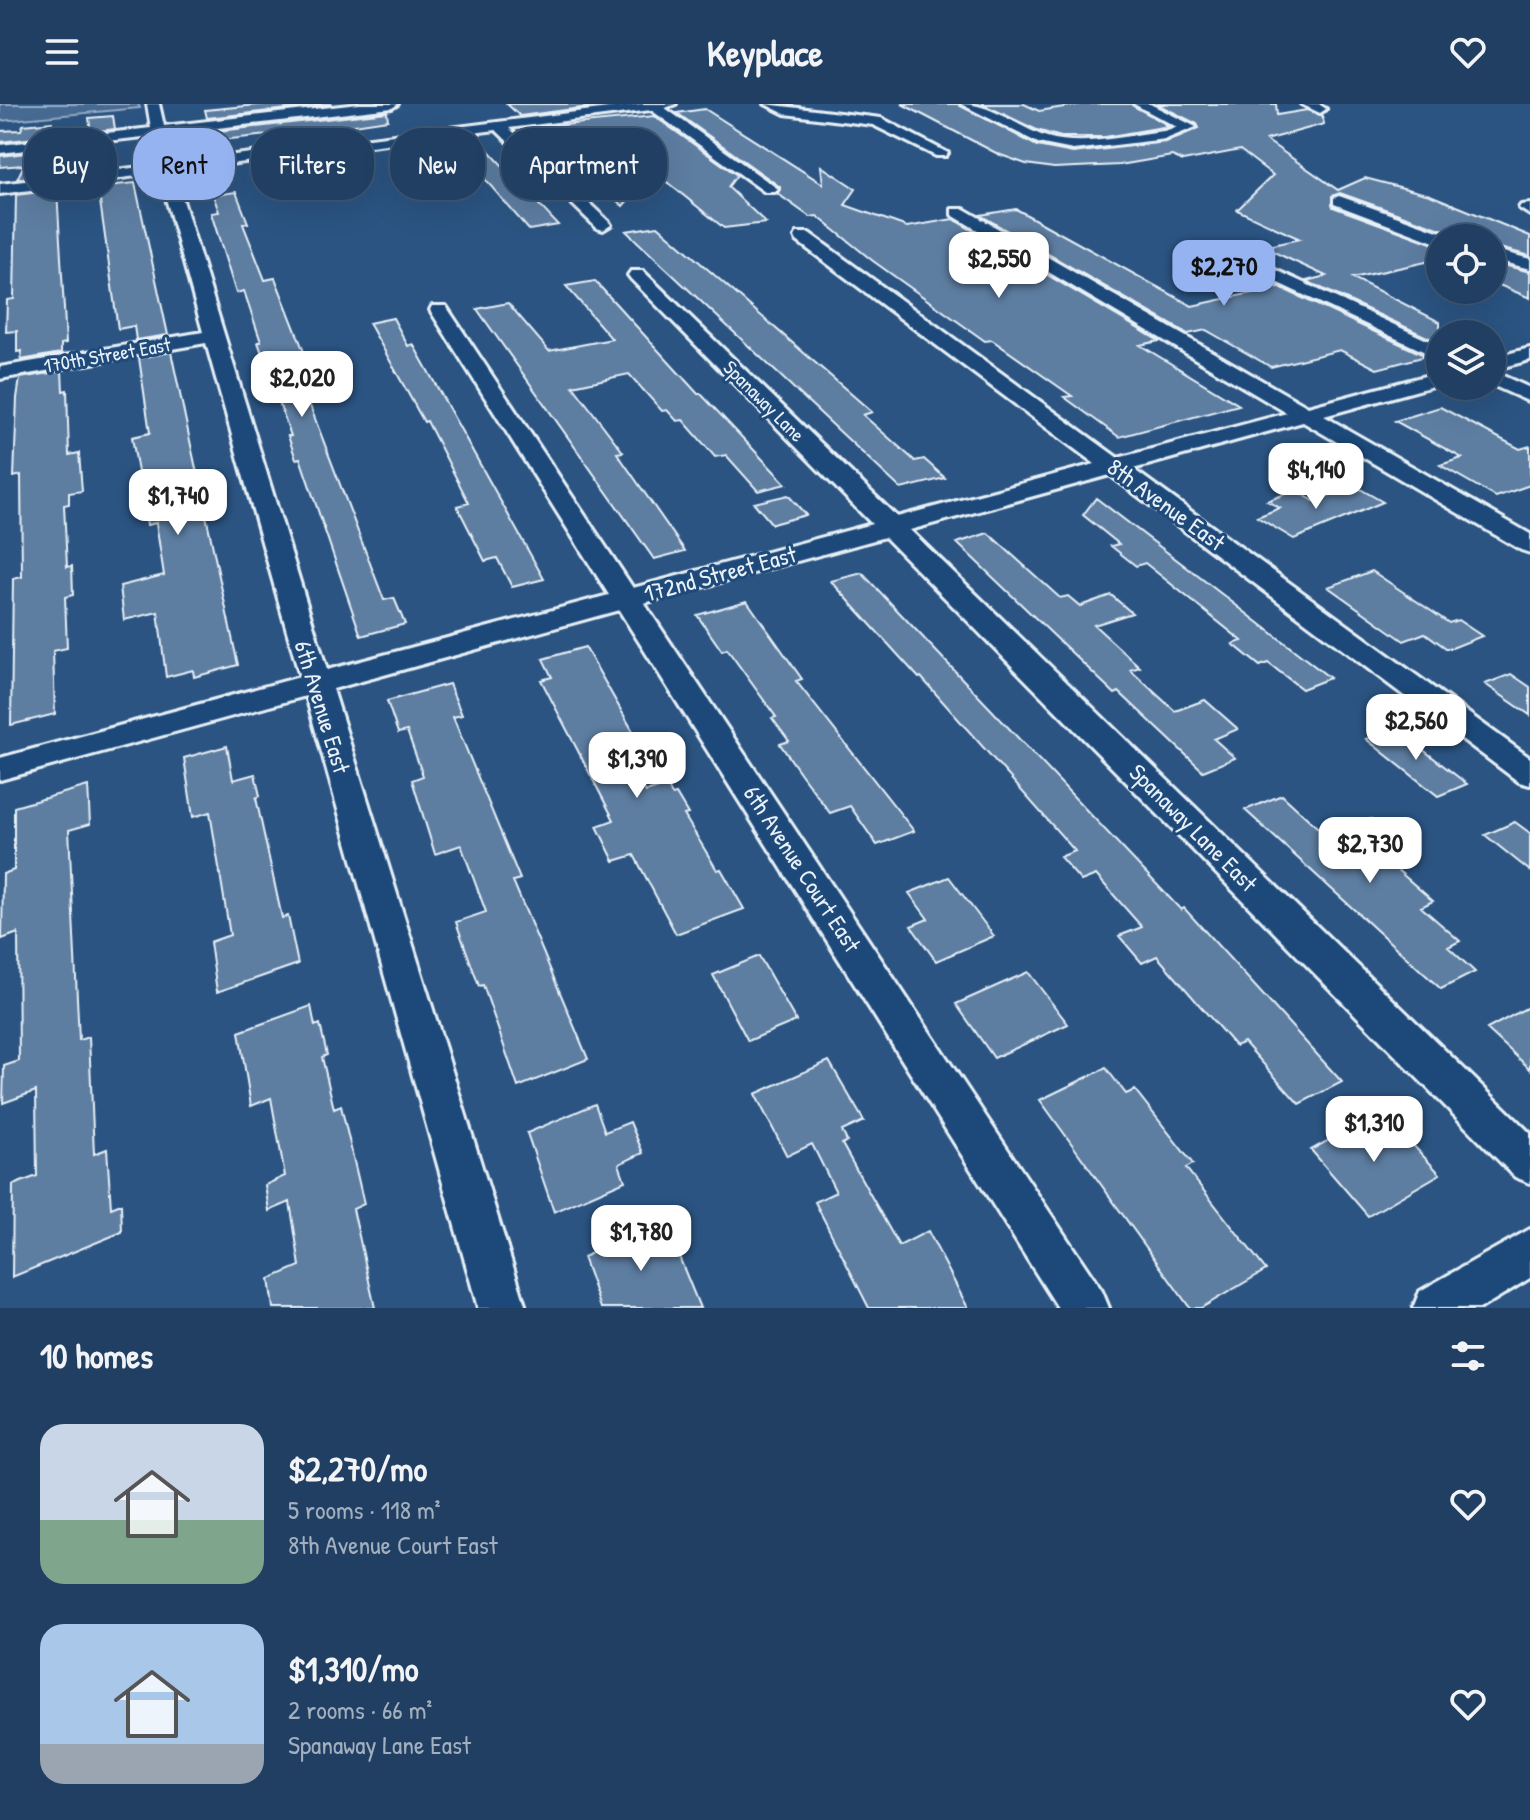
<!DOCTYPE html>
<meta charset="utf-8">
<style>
body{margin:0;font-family:"Patrick Hand",sans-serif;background:#284668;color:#f1f3f6;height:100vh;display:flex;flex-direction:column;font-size:30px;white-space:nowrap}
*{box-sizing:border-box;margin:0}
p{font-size:26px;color:#a2afbe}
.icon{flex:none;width:44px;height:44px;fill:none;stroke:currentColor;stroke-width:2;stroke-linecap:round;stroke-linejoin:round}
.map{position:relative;height:1204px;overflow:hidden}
.details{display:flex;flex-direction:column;background:#203f62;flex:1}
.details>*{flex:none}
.banner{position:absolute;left:24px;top:24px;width:800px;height:72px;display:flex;gap:16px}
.tools{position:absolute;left:1426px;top:120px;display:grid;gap:16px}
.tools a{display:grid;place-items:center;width:80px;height:80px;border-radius:50%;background:#203f62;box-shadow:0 8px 32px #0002,0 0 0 2px #3d5877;font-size:40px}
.price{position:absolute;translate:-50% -68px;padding:0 18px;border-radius:16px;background:#fff;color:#222;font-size:26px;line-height:52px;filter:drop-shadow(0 2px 4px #0008)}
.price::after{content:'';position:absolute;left:50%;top:48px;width:24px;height:18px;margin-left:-12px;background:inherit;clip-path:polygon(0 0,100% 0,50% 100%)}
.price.active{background:#95b2f1;color:#111}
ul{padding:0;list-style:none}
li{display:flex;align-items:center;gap:24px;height:200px;padding:0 40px}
li span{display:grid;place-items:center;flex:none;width:224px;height:160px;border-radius:24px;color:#555}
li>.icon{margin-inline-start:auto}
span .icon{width:96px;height:96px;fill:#fffc;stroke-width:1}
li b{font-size:34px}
h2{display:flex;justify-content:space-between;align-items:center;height:96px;padding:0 40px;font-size:34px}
.chip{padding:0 28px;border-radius:32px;background:#203f62;box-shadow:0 8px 32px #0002,0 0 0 2px #3d5877;font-size:28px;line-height:72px}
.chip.active{background:#95b2f1;color:#111}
header{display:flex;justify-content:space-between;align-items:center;height:104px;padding:0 40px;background:#203f62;font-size:36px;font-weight:700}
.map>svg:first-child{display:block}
</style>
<header><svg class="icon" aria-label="menu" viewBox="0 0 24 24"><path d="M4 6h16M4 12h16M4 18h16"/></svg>Keyplace<svg class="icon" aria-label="heart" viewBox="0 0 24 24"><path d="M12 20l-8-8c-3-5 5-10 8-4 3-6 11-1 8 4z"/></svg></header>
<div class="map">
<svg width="1530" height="1204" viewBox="0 0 1530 1204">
<rect width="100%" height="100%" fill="#2b5482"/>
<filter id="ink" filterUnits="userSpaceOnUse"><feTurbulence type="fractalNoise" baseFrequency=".0125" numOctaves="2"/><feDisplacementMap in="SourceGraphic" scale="16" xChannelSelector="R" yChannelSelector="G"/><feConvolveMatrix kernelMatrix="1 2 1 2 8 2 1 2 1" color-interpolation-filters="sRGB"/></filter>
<g filter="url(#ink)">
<path fill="#476b93" stroke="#98aec6" stroke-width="2" d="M0,0H138L140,4L0,17Z"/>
<path fill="#5d7da1" stroke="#e8f1f8" stroke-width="2" d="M267,0H332L207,14L205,6Z
M507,0H589V3L520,12Z
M902,0H958L1037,42L1073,49L1166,38L1199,24L1197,20L1157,0H1276L1277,11L1307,6L1322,11L1324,20L1266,36L1338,86L1365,74L1430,91L1530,132V152L1492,142V134H1451L1447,127L1340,89L1332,92L1333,103L1440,142V155L1353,174L1440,218V239L1306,177L1326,172L1263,143L1300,135L1237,106L1273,71L1240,46L1183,57L1172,52L1120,61L1054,64L1026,60L998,50Z
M981,0H1024L1039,7L1083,0H1131L1169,22L1105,33H1061L1037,26Z
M705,5L823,80L821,62L856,85L845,101L907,123L953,115L1159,237L1140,241L1239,301L1119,333L1064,293L1072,292L992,236L985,237L873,157L817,112L810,113L778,90L780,83L677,9Z
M387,8L388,16L268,34L267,31L213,37L211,28Z
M113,12L115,25L91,28L89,14Z
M654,12L737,71L728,83L766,119L724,124L653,67L623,102L533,24Z
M52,18L53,32L0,38V27L21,26L23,21Z
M475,32L558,121L529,126L457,43L468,33Z
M54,46L56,70L17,75L24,61L0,63V52Z
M135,79L168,231L136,236L134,222L118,225L98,83Z
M57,86L66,239L61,240V249L21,256L22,247L17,248V227L6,228L7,196L14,195L16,91Z
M236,88L248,119L243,120L265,176L275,174L304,248L296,249L307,277L301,278L384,496L394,494L405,520L361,532L300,354L296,355L288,332H291L258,238H261L244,187L236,189L211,109L219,108L213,91Z
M1016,105L1192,202L1279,183L1426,252L1377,265L1340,246L1271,263L1206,226L1188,230L980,111Z
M658,122L872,308L863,311L915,357L924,355L945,374L901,385L626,127Z
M1492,158L1530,168V194L1492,178Z
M595,177L698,290H701L786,380L758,387L726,351L715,353L683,316L677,317L667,306L662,307L629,270L573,282L623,348L617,349L685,447L654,455L477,205L508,199L549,247L612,235L566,182Z
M393,214L408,242L413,240L544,475L512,483L497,454L485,457L457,402L469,399L427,317L424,318L369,219Z
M171,248L238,561L194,573L193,566L166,573L158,508L124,516L120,482L164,471L156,419L147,421L132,333L150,329L139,254Z
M62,267L63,287L67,286L69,351L79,349L82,387L69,389V400L64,401L67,463L72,462L73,491L65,493L67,544L53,547L55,610L11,621L13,475L22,473L21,371L14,373L17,294L20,274Z
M1440,303L1520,345L1530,342V381L1496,393L1440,361L1462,354L1395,317Z
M1355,382L1383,398L1294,435L1257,413L1280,404L1267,397L1295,386L1314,397Z
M788,391L806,411L772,420L754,399Z
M1096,394L1206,478L1330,574L1302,585L1268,559L1260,562L1233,540L1242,537L1145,459L1136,462L1111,442L1119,440L1083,411Z
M988,429L1060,494L1068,492L1080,502L1111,491L1132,509L1094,521L1140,563L1130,566L1175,607L1205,596L1238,625L1214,635L1235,654L1203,667L1119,588L1115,590L957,439Z
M1372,467L1449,519L1458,516L1482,532L1452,544H1446L1425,529L1404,537L1328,483Z
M862,469L1181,806L1184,804L1342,978L1299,1000L1244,938L1235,942L1157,852L1142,859L1119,832L1142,823L1096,771L1081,777L1060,753L1075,747L921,573L919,574L831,477Z
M747,497L802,575L796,577L914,727L877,741L850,702L830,709L801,670L780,640L789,637L772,614L776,613L727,545L722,547L697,511Z
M585,543L639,638L621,643L646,688L667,681L672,691L676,690L688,710L684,711L717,766L721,765L744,805L676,830L634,751L614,757L597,722L614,716L541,576L552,573L543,555Z
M1511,570L1530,583V611L1485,580Z
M449,580L462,611L453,613L520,775L513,777L588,955L518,983L483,881L479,882L456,818L486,808L461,741L435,750L412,676L423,672L407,627L398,629L387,597Z
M1394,623L1467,680L1438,692L1366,635Z
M227,642L233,676L255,670L260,692L256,694L282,814L288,812L298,860L217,888L210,838L230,831L210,708L193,713L184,654Z
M88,682L90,720L69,726L79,936L89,933L94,1050L107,1045L111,1104L121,1100L122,1128L12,1173L13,1081L37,1072L36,987L3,999L4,962L19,957L18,829L2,835L3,770L14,766V703Z
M1282,691L1329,734L1371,715L1415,753L1394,763L1433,797L1421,803L1460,837L1448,843L1475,868L1441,885L1245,706Z
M1515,718L1530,729V767L1485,731Z
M949,773L994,832L936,857L911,822L928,815L909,789Z
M759,852L796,917L748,937L713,871Z
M1028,868L1068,920L994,954L956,900Z
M311,902L315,922L320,920L327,951L322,953L334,1005L341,1002L364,1100L353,1105L375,1204H273L269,1175L300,1162L290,1098L269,1107L265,1081L285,1072L271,994L251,1002L239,928Z
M1530,902V965L1487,925Z
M829,957L864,1017L842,1027L847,1037L842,1040L899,1142L928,1127L968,1204H869L815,1098L836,1088L812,1040L787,1052L755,990Z
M1106,964L1126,990L1135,986L1193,1060L1186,1064L1266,1166L1201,1204H1190L1040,996Z
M595,1000L605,1028L630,1018L643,1049L619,1060L625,1077L554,1108L527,1029Z
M1376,1010L1407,1043L1412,1040L1440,1070L1368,1112L1311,1046Z
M664,1116L700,1204H601L583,1153Z"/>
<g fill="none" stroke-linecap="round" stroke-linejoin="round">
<g stroke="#e8f1f8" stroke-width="6">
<path id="minor" d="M147,0H159L164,22L359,0H398L392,4L166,30L171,59L640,0H676L665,4L778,85L775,88H765L651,6L509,24L609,118L611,121L603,126L597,124L496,26L174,67L327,566L609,491L430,206L432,202H446L633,484L872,420L631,175L628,171L631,167H643L897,413L1095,360L797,137L795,133L797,129H809L1118,354L1287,309L952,111V105H964L1308,303L1440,268V280L1324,312L1530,430V449L1521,446L1303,318L1133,365L1530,654V681L1519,678L1110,371L910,426L1530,1029V1079L1515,1073L885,433L644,499L1102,1187L1109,1204H1058L619,506L333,585L526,1204H478L306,592L0,676V654L300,573L206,239L0,275V263L203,228L159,69L0,90V80L157,61L152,32L0,49V41L151,24Z
M765,0L881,14L948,49L946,52H936L873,21L785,10Z
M961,0C993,0 1017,23 1047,33C1083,44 1127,31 1164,27L1177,23L1134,0H1150L1196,23L1166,35L1073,46L1038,39Z
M1301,0H1319L1326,5L1320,9Z
M1339,92L1446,130L1448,134H1440V139L1434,138L1334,100V94Z
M1530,100V111L1519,104L1521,101Z
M1492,145L1530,155V165L1492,155Z
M1254,156L1440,242V255L1248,165L1245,161Z
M1530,244V256L1492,266V254Z
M1492,267L1530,284V298L1492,281Z
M1530,1125V1174L1481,1204H1413L1420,1187Z"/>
</g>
<use href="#minor" fill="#1f4a7a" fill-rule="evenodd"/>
</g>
</g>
<g text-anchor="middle" stroke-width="6" stroke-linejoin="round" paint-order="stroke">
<g font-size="20" fill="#e8f1f8" stroke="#1f4a7a">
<text transform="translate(107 251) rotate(-10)" y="7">170th Street East</text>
<text transform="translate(764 297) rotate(45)" y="7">Spanaway Lane</text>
</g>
<g font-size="24" fill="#e8f1f8" stroke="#1f4a7a">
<text transform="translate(1166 401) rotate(36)" y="8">8th Avenue East</text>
<text transform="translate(720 470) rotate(-15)" y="8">172nd Street East</text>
<text transform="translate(322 603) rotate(73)" y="8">6th Avenue East</text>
<text transform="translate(1193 724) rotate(45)" y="8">Spanaway Lane East</text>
<text transform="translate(802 765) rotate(57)" y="8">6th Avenue Court East</text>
</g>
</g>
</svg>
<div class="tools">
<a><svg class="icon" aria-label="locate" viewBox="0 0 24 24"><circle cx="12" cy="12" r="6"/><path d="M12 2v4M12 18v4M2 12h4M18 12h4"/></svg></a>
<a><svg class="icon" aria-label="layers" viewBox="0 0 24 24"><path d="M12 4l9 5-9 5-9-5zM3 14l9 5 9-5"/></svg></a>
</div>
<b class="price" style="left:999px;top:196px">$2,550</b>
<b class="price active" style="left:1224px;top:204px">$2,270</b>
<b class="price" style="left:302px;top:315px">$2,020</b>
<b class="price" style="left:1316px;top:407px">$4,140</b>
<b class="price" style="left:178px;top:433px">$1,740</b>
<b class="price" style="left:1416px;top:658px">$2,560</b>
<b class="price" style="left:637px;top:696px">$1,390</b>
<b class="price" style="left:1370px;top:781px">$2,730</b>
<b class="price" style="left:1374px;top:1060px">$1,310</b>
<b class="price" style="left:641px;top:1169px">$1,780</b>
<div class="banner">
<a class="chip">Buy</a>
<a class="chip active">Rent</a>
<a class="chip">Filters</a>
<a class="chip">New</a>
<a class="chip">Apartment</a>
</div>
</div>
<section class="details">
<h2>10 homes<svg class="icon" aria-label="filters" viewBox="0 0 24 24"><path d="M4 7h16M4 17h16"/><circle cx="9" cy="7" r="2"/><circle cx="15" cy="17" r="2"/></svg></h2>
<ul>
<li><span style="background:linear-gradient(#c9d6e8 60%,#7fa58c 0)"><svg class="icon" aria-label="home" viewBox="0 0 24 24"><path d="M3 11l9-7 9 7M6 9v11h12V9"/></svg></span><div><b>$2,270/mo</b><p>5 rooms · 118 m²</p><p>8th Avenue Court East</p></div><svg class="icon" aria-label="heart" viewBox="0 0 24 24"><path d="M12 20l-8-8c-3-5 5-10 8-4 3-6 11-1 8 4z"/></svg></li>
<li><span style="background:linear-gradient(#a9c7e8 75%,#9aa5b1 0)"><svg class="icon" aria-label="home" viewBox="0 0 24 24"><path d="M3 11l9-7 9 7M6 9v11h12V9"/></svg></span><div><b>$1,310/mo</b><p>2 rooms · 66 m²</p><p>Spanaway Lane East</p></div><svg class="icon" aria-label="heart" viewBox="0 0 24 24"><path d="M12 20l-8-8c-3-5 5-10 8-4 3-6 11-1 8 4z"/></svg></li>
</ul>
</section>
